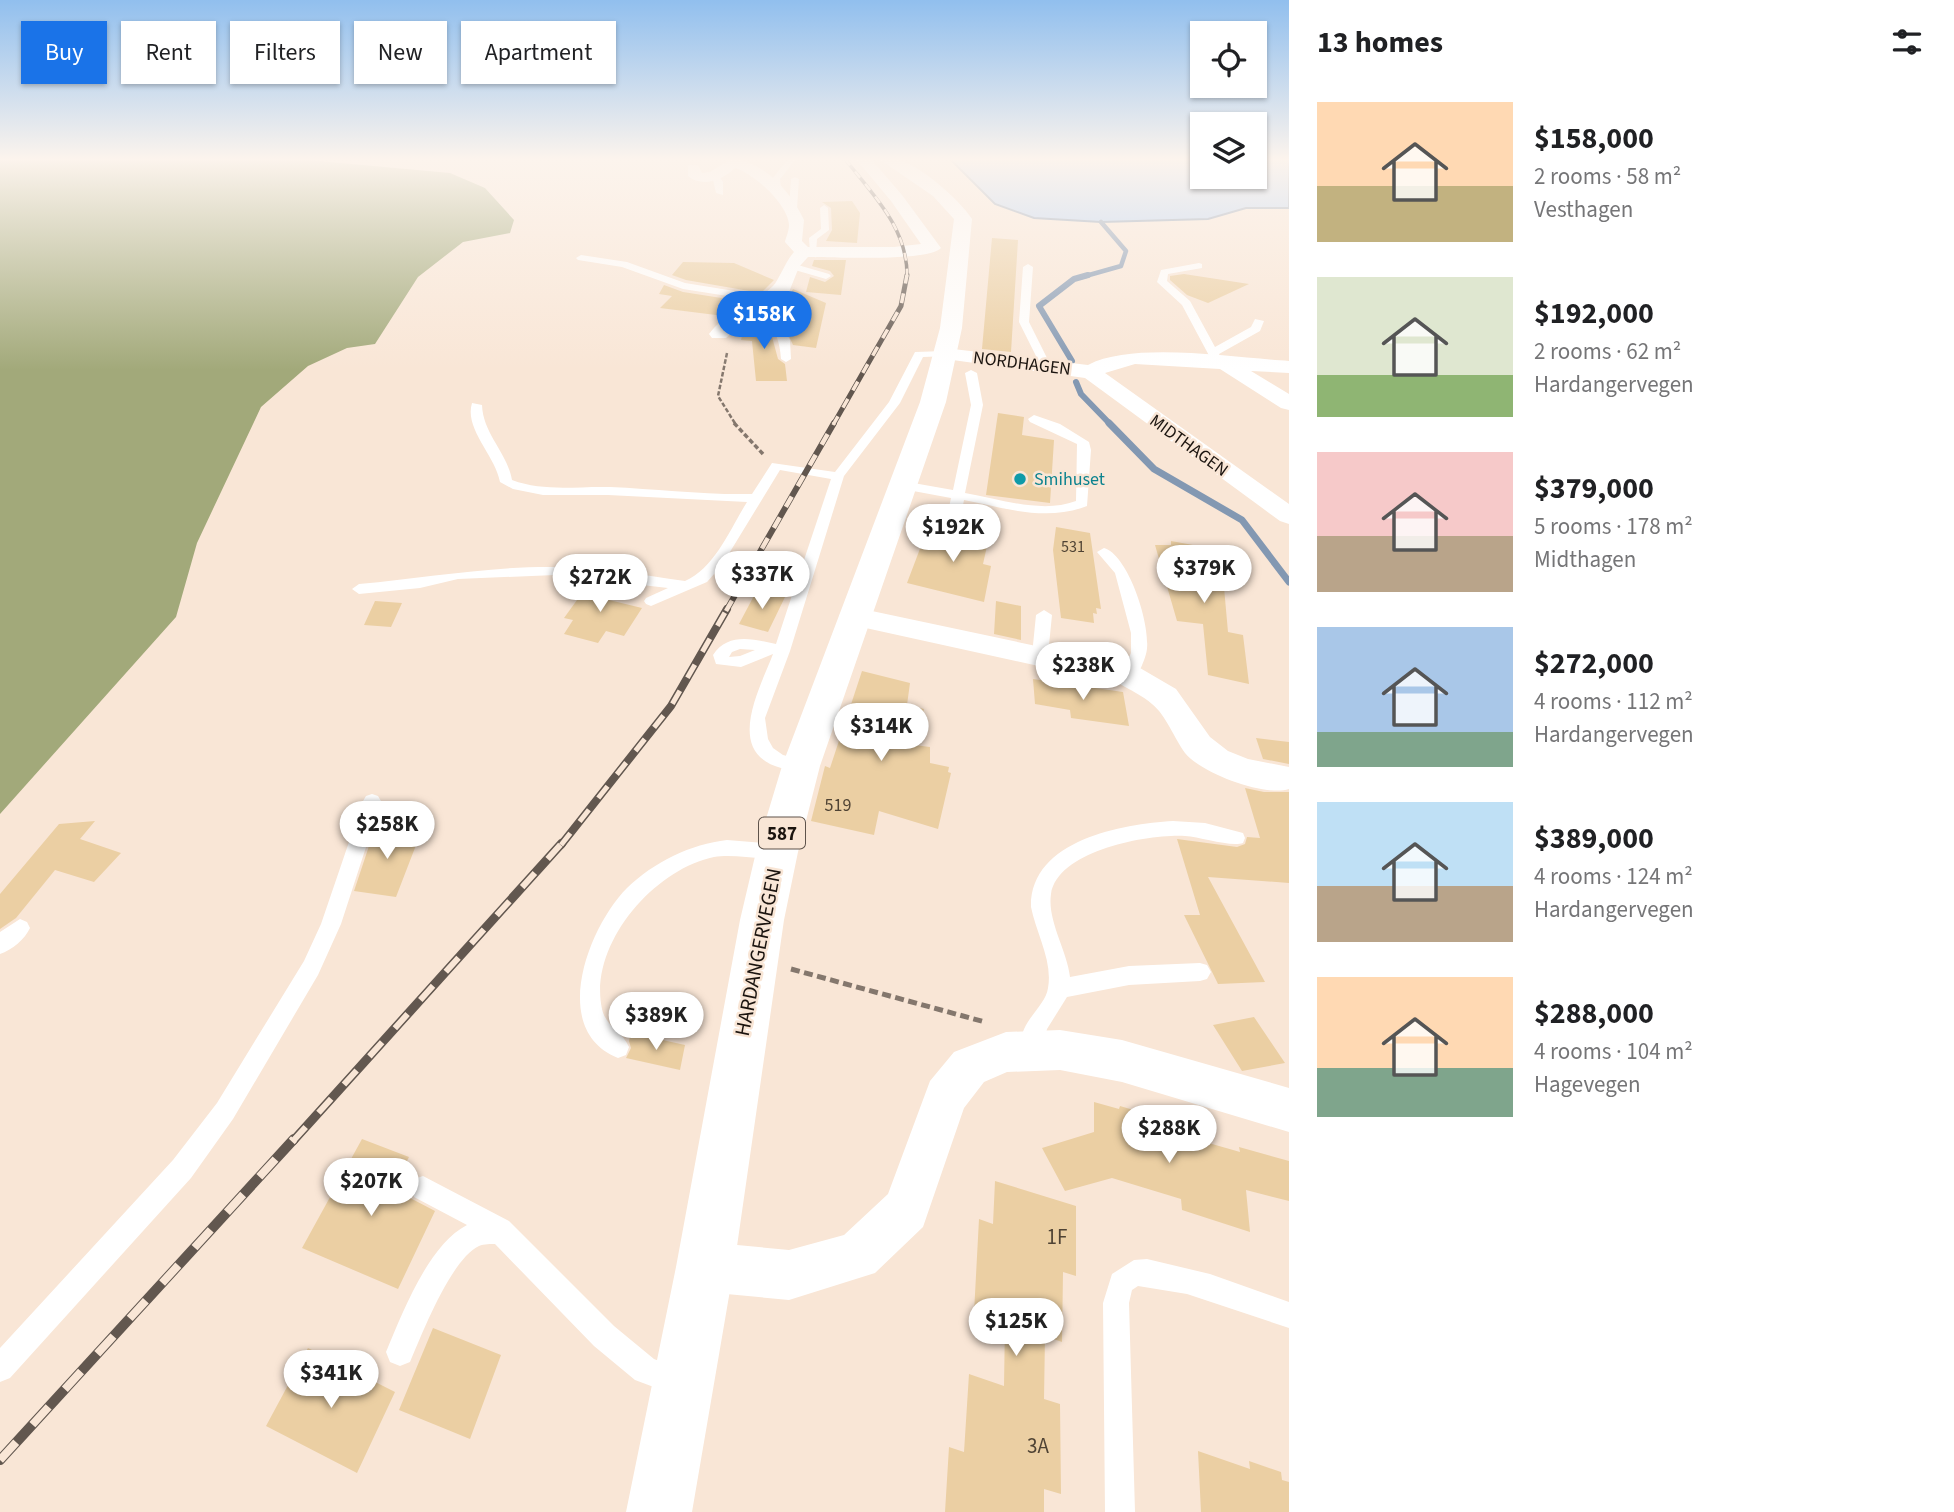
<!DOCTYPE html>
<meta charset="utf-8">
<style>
body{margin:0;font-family:"Source Sans 3",sans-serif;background:#f2f2f2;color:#202124;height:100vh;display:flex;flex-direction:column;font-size:26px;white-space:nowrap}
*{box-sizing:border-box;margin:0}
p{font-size:23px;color:#757577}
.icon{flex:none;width:38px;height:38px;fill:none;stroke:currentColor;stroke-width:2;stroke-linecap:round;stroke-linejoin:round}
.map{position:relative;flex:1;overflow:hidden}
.panel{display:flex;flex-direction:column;background:#fff;width:665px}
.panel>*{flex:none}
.top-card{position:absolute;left:21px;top:21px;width:665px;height:63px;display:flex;gap:14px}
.controls{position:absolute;left:1190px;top:21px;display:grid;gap:14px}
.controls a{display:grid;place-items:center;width:77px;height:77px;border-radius:0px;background:#fff;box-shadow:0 2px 5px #0004;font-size:35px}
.price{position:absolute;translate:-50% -60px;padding:0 16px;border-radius:24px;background:#fff;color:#222;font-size:23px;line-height:46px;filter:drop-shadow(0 2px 4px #0008)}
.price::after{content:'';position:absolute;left:50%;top:42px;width:21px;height:16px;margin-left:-10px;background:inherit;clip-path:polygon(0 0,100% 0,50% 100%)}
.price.active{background:#1a73e8;color:#fff}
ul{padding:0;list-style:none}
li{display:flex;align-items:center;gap:21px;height:175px;padding:0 28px}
li span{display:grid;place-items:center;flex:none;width:196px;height:140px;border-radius:0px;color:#555}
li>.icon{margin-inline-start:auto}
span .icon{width:84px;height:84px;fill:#fffc;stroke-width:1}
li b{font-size:30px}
h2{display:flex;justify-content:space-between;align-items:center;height:84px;padding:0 28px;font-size:30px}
.chip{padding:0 24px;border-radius:0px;background:#fff;box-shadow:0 2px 5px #0004;font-size:24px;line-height:63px}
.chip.active{background:#1a73e8;color:#fff}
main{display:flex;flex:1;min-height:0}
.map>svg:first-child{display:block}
</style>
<main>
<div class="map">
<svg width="1289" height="1512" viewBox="0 0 1289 1512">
<rect width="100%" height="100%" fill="#f9e6d6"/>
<path fill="#a2a97a" d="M0,159H297L450,173L485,188L514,220L510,233L463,242L418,277L375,344L347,348L308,366L261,407L197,543L176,617L0,814Z"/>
<path fill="#b0d0f8" stroke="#8398b2" stroke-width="2" d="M950,159H1202V177H1255V159H1289V208H1246L1208,219L1101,222L1034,218L995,204Z"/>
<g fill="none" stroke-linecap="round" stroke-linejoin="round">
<path stroke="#8398b2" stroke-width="4.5" d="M1082,277L1121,266L1126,251L1101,222"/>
<path stroke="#8398b2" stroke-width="6" d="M1072,361L1039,306L1074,279L1088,275
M1076,382L1081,394L1111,425"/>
<path stroke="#8398b2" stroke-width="7" d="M1109,423L1154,469L1242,520L1289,582"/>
</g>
<path fill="#ebcfa3" d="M852,201L860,213L857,243L826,241L832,230L831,208L822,202Z
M992,238L1018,240L1011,352L982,349Z
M814,260H846L841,295L806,292L810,277L825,282L834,276L830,271L812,266Z
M683,262L734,263L774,280L761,293L686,280L672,275Z
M1184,274L1249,284L1208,303L1187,295L1170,280V276Z
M664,285L683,292L747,302L724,316L660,308L672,296L659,294Z
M793,289L826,303L816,348L793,345L780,316L778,303L790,294Z
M765,311L778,359L785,364L787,381H756L752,341L741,340L742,336L734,335Z
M998,413L1024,417L1022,435L1054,440L1050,503L986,495Z
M929,525L951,532L956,530L989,537L983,564L991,566L984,602L907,583Z
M1056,527L1090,533L1101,609L1096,608L1097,614L1093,613L1094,623L1061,618L1053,550Z
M1171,541L1204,547V551L1221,554L1228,632L1243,635L1249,684L1208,675L1203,624L1177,621L1155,545H1171Z
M590,582L618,587L609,600L642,608L624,636L606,631L598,643L564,634L573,620L564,618Z
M757,590L785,597L768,632L739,624Z
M375,601L402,603L391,627L364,625Z
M996,601L1021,606V640L994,634Z
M862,671L910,683L907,705L924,709L914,745L930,747V763L949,767L948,772L951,773L938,829L879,811L874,835L811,821L825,766L830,768Z
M1033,679L1123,692L1129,726L1071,718L1070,710L1035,704Z
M1256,738L1289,742V764L1263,759Z
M1245,788L1264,792H1289V883L1208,877L1265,982L1218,984L1184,915H1200L1177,839L1237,847L1245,844L1247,837L1260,838Z
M95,821L80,839L121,853L94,882L55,870L16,918L0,929V894L59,824Z
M381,825L420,830L416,840H418L396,897L354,891L372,837L377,835Z
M1254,1017L1285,1063L1242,1071L1213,1025Z
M631,1033L685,1045L680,1070L626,1058L631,1048L629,1041Z
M1094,1102L1119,1109L1120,1106L1184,1125V1136L1240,1152L1239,1147L1289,1161V1201L1246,1190L1250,1232L1182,1210L1181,1199L1112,1178L1065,1191L1042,1148L1094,1132Z
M362,1139L409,1157L393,1189L435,1211L398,1289L302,1248Z
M995,1181L1076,1206V1276L1063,1272L1062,1342L1045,1336L1044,1399L1060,1404L1061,1494L1044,1489V1512H945L949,1447L964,1452L969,1374L1004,1386L1005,1323L974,1313L979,1219L993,1224Z
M433,1328L501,1355L470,1439L399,1410Z
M308,1348L395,1392L357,1473L266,1426Z
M1198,1451L1250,1469L1249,1461L1281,1472L1282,1480L1289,1482V1512H1201Z"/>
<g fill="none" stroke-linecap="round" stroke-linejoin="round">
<path stroke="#84776d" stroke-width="2.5" stroke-dasharray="4.5 2" stroke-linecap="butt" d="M727,353L718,396L736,425"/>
<path stroke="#84776d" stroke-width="3.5" stroke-dasharray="5 2.5" stroke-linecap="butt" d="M734,423L763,454"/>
<path stroke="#84776d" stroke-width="5" stroke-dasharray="9 4.5" stroke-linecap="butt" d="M791,969L985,1022"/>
<path fill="#fff" fill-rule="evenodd" d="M788,159H796L780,179L781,188L772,191V179Z
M712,175H718L723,182V195L716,193Z
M795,177L799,179L797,208L790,213L786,210L789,207L791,179Z
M824,205L828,208L829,230L817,239L816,253H810L809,238L821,229L820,208Z
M581,255L627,262L685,283L765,296L773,294L778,317L790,340L791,359L786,362L781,359C780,335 769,324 766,302L683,289L622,267L578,260L576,258Z
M791,263L829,274L831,276L826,279L788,268V264Z
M1199,263L1202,264V268L1168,274L1167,281L1190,301L1215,347L1251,327L1255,319L1264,321L1260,331L1219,354L1223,363L1218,366L1213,363L1182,305L1157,282L1161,270Z
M1028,264L1033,267L1029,322L1051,366L1046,369L1041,366L1019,322L1023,267Z
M945,351L950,354L949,356L923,357L900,403L844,476L790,651L765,718L768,739L773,748L783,755L807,761L810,766L807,771C797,774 785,769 775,766C726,748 761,686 773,654L741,667L716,664L713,655C728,632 753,639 776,644L796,583L762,576L760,573L767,569L799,575L831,479L780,470L722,565L707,582L651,606L646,604L644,601L646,598L668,588L555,575L458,579L420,588L359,594L352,589L359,584C426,578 489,566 557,567C599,567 642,575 685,581C715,568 730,529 747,502L608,495H543L513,489L500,482C495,455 464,429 472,403L482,405C483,434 507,452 512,480C544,492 577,486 610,487C657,489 704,495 752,494L772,463L835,472L889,402L915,352ZM740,649L755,650L740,656L729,657L732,652Z
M971,370L977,373L983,405L965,493C1000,499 1042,514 1076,501L1077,444L1030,422L1028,419L1034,415L1060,424L1089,442L1091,450L1087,506C1046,522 1005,508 964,500L959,526L952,530L945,526L951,498L897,488V482L902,481L953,490L971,405L965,373Z
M1104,548C1129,555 1153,630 1146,654C1144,662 1139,672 1135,679L1129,681L1121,675L1131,653V633L1115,573L1097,552Z
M1044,610L1052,615L1048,655L1040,660L1032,655L1036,615Z
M372,794L378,796L381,801L341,924L318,975L233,1119L191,1178L10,1378L0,1382V1348L173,1160L217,1103L304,961L321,924L363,801L366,796Z
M1173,821L1205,823L1243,833L1245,838L1243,843C1230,847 1201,837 1185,836C1149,834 1058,850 1051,894C1047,921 1067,950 1070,977L1129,966L1200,963L1207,965L1211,972L1207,979L1200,981L1129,985L1067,997L1047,1029L1040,1059L1032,1062L1024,1059C1010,1026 1045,1010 1048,988C1053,961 1036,933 1031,907C1030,840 1122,824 1173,821Z
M727,840L777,844L784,847L787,852L784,857C769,862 736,853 714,857C654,869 588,945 602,1009C606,1027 622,1031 629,1047L626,1055L618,1058C548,1030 589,926 627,888C654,862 691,844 727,840Z
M20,919L27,922L30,928C25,939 12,950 0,954V932Z
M423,1176L509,1221L614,1326L654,1359L685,1371L689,1381L685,1391L675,1395L635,1380L594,1346L495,1244C491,1244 484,1244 479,1246C451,1259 422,1334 410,1362L400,1366L390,1362L386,1352C402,1314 428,1245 467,1225L414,1197L411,1188L414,1179Z
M1147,1259L1210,1274L1289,1302V1328L1187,1294L1138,1286L1132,1290L1129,1303L1135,1512H1105L1103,1303L1112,1274L1134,1260Z"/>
<path fill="#fff" fill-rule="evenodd" d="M731,159C763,160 791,192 804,220L802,241L808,247H894L921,244L891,201L856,159H871L902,195L941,248C928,262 831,257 808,257L799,267L789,292L744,322L726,338H712L709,334C725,312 754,305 773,286C779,280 785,262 794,252L785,242C786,237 789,231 789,225C788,204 753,173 735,168C723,180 702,188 688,176V165H698L702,173L710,172Z
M945,348L1088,365C1134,341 1235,358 1289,361V373L1251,371L1289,394V410L1281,408L1220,369L1135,364L1105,373L1289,504V524L1280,521L1085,378L938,358L935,354L938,350Z
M853,607L1140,668L1176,689L1210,737L1228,751L1248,759L1289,767V789C1264,797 1201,773 1185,753C1174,738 1166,715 1152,704C1143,696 1130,690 1120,684L843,623L839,616L843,609Z
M1060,1030L1122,1040L1289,1088V1132L1122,1082L1060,1070L1007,1072L984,1082L964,1108L923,1227L875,1273L789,1300L705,1292L688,1284L680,1267L688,1250L705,1242L789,1250L844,1235L888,1194L930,1081L954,1052L1006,1032Z"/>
<path fill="#fff" fill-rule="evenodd" d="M879,159C884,159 890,158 895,159C917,162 960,200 972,219L962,328L946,402L820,766L798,852L784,920L734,1267L692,1512H626L676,1267L740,920L756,852L782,766L920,402L940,328L954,219L933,196Z"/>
<g stroke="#62574f" stroke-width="3.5">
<path id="rail-far5" d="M845,159C873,195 908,228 907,277"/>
</g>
<g stroke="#62574f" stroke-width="5">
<path id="rail-far4" d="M833,425L901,306L907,275"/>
</g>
<g stroke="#62574f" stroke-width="6">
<path id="rail-far3" d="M726,611L834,423"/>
</g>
<g stroke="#62574f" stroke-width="8">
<path id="rail-far2" d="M561,845L671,706L727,609"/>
</g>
<g stroke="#62574f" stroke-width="9">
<path id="rail-far1" d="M293,1141L562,843"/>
</g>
<g stroke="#62574f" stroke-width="10">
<path id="rail" d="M0,1460L294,1139"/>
</g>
<use href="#rail-far5" stroke="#f9e6d6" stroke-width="2.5" stroke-dasharray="8" stroke-linecap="butt"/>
<use href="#rail-far4" stroke="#f9e6d6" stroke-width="3.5" stroke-dasharray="10" stroke-linecap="butt"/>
<use href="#rail-far3" stroke="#f9e6d6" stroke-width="4.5" stroke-dasharray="12" stroke-linecap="butt"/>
<use href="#rail-far2" stroke="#f9e6d6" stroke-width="5" stroke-dasharray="15" stroke-linecap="butt"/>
<use href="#rail-far1" stroke="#f9e6d6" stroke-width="6" stroke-dasharray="19" stroke-linecap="butt"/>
<use href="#rail" stroke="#f9e6d6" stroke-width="8" stroke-dasharray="24" stroke-linecap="butt"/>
</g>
<linearGradient id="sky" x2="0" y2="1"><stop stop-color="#91bfee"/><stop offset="0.43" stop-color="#fcf4ed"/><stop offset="1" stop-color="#fcf4ed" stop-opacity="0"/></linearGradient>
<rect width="1289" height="370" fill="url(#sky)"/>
<circle fill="#0f9aa8" stroke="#f9e6d6" stroke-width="2.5" cx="1020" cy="479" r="7"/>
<g text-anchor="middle" stroke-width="5" stroke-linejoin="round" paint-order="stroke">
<g font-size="16" fill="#4f4334">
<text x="1073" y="552">531</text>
</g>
<g font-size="18" fill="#1b140f" stroke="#f9e6d6">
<text transform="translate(1022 363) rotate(7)" y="6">NORDHAGEN</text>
<text transform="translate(1189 445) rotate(36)" y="6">MIDTHAGEN</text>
</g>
<g font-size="18" fill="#0d838f" stroke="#f9e6d6" text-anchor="start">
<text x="1034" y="485">Smihuset</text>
</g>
<g font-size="18" fill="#4f4334">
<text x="838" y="811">519</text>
</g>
<rect fill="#f9e6d6" stroke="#5e534b" stroke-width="2" x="759" y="817.5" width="46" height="31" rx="5"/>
<g font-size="19" font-weight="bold" fill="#1b140f">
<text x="782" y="840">587</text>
</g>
<g font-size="21" fill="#1b140f" stroke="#f9e6d6">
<text transform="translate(758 952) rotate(-79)" y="7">HARDANGERVEGEN</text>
</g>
<g font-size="21" fill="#4f4334">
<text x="1057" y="1244">1F</text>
<text x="1038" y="1453">3A</text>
</g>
</g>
</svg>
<div class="controls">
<a><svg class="icon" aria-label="locate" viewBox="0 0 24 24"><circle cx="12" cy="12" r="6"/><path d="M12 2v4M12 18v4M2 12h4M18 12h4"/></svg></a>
<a><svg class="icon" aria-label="layers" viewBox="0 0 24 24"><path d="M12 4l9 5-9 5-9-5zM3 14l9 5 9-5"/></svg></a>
</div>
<b class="price active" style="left:764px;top:351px">$158K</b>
<b class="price" style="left:953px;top:564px">$192K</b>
<b class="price" style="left:1204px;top:605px">$379K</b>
<b class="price" style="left:762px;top:611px">$337K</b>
<b class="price" style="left:600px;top:614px">$272K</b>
<b class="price" style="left:1083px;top:702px">$238K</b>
<b class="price" style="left:881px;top:763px">$314K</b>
<b class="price" style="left:387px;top:861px">$258K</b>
<b class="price" style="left:656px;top:1052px">$389K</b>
<b class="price" style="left:1169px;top:1165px">$288K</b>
<b class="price" style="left:371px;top:1218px">$207K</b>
<b class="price" style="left:1016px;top:1358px">$125K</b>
<b class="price" style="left:331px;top:1410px">$341K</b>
<div class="top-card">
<a class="chip active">Buy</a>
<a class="chip">Rent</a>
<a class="chip">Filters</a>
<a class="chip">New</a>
<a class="chip">Apartment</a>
</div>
</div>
<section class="panel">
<h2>13 homes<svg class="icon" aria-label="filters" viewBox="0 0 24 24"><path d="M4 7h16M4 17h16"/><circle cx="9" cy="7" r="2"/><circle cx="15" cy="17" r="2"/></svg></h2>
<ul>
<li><span style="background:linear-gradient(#ffd9b3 60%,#c2b280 0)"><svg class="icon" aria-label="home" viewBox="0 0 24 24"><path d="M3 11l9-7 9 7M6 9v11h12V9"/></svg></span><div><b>$158,000</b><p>2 rooms · 58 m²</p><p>Vesthagen</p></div></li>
<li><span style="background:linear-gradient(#dfe7d0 70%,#8fb573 0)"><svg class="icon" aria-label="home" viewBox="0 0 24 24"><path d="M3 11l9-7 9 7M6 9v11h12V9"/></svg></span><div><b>$192,000</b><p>2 rooms · 62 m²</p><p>Hardangervegen</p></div></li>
<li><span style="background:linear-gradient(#f6c9c9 60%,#b9a48a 0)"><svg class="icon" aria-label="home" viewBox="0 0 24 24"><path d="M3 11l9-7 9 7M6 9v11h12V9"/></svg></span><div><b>$379,000</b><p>5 rooms · 178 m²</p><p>Midthagen</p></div></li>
<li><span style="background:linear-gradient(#a9c7e8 75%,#7fa58c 0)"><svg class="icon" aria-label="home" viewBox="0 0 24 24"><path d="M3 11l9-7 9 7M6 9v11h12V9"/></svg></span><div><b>$272,000</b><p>4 rooms · 112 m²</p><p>Hardangervegen</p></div></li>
<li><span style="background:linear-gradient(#bfe0f5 60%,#b9a48a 0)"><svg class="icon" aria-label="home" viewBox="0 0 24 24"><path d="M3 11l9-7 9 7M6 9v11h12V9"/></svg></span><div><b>$389,000</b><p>4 rooms · 124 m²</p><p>Hardangervegen</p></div></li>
<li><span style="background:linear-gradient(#ffd9b3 65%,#7fa58c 0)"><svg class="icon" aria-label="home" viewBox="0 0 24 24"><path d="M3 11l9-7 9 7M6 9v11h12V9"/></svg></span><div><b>$288,000</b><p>4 rooms · 104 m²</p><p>Hagevegen</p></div></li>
</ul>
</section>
</main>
